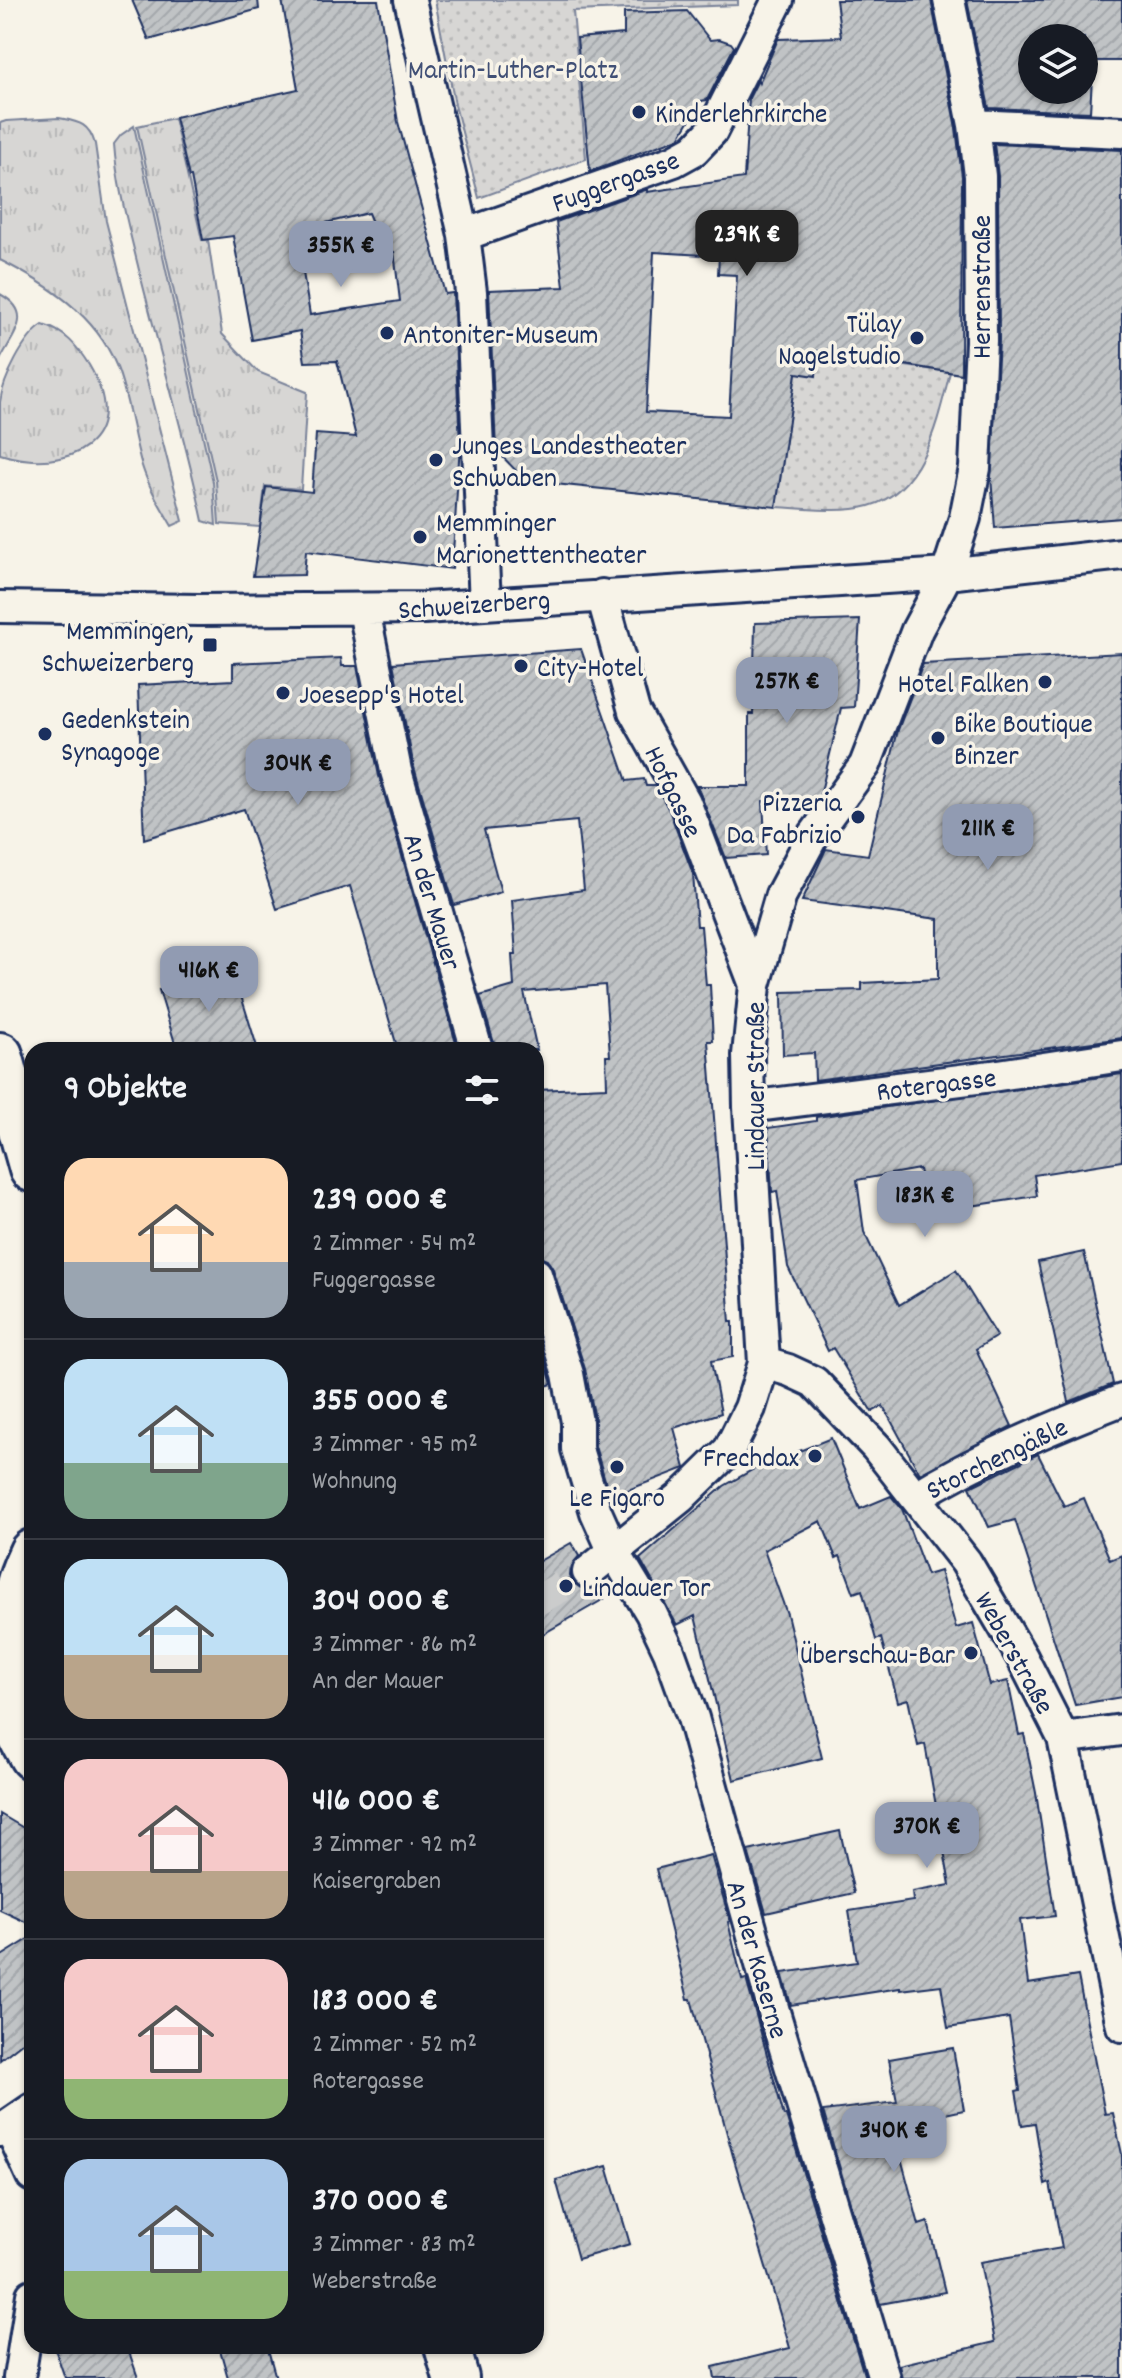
<!DOCTYPE html>
<html lang="de">
<meta charset="utf-8">
<style>
body{margin:0;font-family:Dekko,sans-serif;background:#242831;color:#f1f3f6;height:100vh;display:flex;flex-direction:column;font-size:30px;white-space:nowrap}
*{box-sizing:border-box;margin:0}
p{font-size:26px;color:#9ea1a6}
.icon{flex:none;width:44px;height:44px;fill:none;stroke:currentColor;stroke-width:2;stroke-linecap:round;stroke-linejoin:round}
.map{position:relative;flex:1;overflow:hidden}
.drawer{position:absolute;left:24px;top:1042px;width:520px;height:1312px;display:flex;flex-direction:column;background:#171b24;border-radius:24px;box-shadow:0 2px 6px #0004}
.drawer>*{flex:none}
.controls{position:absolute;left:1018px;top:24px;display:grid;gap:16px}
.controls a{display:grid;place-items:center;width:80px;height:80px;border-radius:50%;background:#171b24;box-shadow:0 2px 6px #0004;font-size:40px}
.price{position:absolute;translate:-50% -68px;padding:0 18px;border-radius:16px;background:#919bb2;color:#111;font-size:26px;line-height:52px;filter:drop-shadow(0 2px 4px #0008)}
.price::after{content:'';position:absolute;left:50%;top:48px;width:24px;height:18px;margin-left:-12px;background:inherit;clip-path:polygon(0 0,100% 0,50% 100%)}
.price.current{background:#222;color:#fff}
ul{padding:0;list-style:none}
li{display:flex;align-items:center;gap:24px;height:200px;padding:0 40px}
li+li{border-top:2px solid #363941}
li span{display:grid;place-items:center;flex:none;width:224px;height:160px;border-radius:24px;color:#555}
li>.icon{margin-inline-start:auto}
span .icon{width:96px;height:96px;fill:#fffc;stroke-width:1}
li b{font-size:34px}
h2{display:flex;justify-content:space-between;align-items:center;height:96px;padding:0 40px;font-size:34px}
.map>svg:first-child{display:block}
</style>
<div class="map">
<svg width="1122" height="2378" viewBox="0 0 1122 2378">
<defs>
<pattern id="grass-tufts" width="24" height="20" patternUnits="userSpaceOnUse" patternTransform="scale(2)"><rect width="24" height="20" fill="#d7d6d4"/><path d="M3 7l-1-3M5 7V3M7 7l1-3M15 17l-1-3M17 17v-4M19 17l1-3" fill="none" stroke="#b8b8b8"/></pattern>
<pattern id="park-dots" width="8" height="8" patternUnits="userSpaceOnUse" patternTransform="scale(2)"><rect width="8" height="8" fill="#d7d6d4"/><path d="M2 2h.1M6 6h.1" fill="none" stroke="#b8b8b8" stroke-width="1.8" stroke-linecap="round"/></pattern>
<pattern id="building-hatch" width="6" height="6" patternUnits="userSpaceOnUse" patternTransform="scale(2)"><rect width="6" height="6" fill="#c0c3c5"/><path d="M-1 1l2-2M0 6l6-6M5 7l2-2" fill="none" stroke="#a4a8ac"/></pattern>
</defs>
<rect width="100%" height="100%" fill="#f7f3e8"/>
<filter id="ink" filterUnits="userSpaceOnUse"><feTurbulence type="fractalNoise" baseFrequency=".0125" numOctaves="2"/><feDisplacementMap in="SourceGraphic" scale="16" xChannelSelector="R" yChannelSelector="G"/><feConvolveMatrix kernelMatrix="1 2 1 2 8 2 1 2 1" color-interpolation-filters="sRGB"/></filter>
<g filter="url(#ink)">
<path fill="url(#grass-tufts)" stroke="#798299" stroke-width="2" d="M59,118C79,122 89,123 95,144L106,221L183,521L172,526C161,507 149,488 142,466C132,433 129,397 116,365C95,314 47,284 0,260V123L6,121Z
M174,118L202,240H208L222,334L258,372L307,392L301,489L265,486L260,527L219,524L216,481L137,126Z
M134,126L213,482L216,525L203,521C185,437 160,354 139,270C129,228 117,187 114,144L121,135Z
M0,294C35,313 14,333 0,360Z
M43,325C65,331 77,346 89,365C134,441 69,475 0,454C0,437 0,419 0,402C3,379 24,337 43,325Z"/>
<path fill="url(#park-dots)" stroke="#798299" stroke-width="2" d="M435,0H738V5L573,11L586,159L479,198L455,105Z
M817,354L950,372C938,419 924,491 869,506C840,514 805,508 776,507L796,373Z"/>
<path fill="url(#building-hatch)" stroke="#1b2f5e" stroke-width="2" fill-rule="evenodd" d="M132,0H258L259,9L149,40Z
M282,0H378L398,122L445,294L453,293L460,444L452,569L306,551L304,575L253,576L266,487L312,492L316,434L356,437L337,361L305,362L300,331L252,340L233,236L203,240L191,177H189L175,117L298,89ZM368,213L382,247L394,252L400,301L310,315L296,230Z
M836,0H931L956,128L962,177L961,374L818,351L816,376L796,373L776,507L526,481L496,450L489,290L564,287L556,222L648,189L647,192L744,178L749,98L758,80L759,83L778,39L841,37ZM654,252L719,256L718,274L737,275L729,416L646,412Z
M967,0H1122V61H1093L1090,112L989,108ZM1032,38H1084V90H1032Z
M687,11L710,40L719,39L731,43L734,47L707,100L701,101L679,138L590,171L577,38L624,34V13Z
M994,144L1122,150V518L995,528L991,477L999,341L998,176Z
M860,620L854,707L841,708L820,796L817,800L763,801L766,855L726,858L697,786H749V714H753L755,623Z
M581,649L627,781L644,779L646,786H656L669,810L693,874L697,926H701L706,985H710L713,1041H708L730,1322H733V1357L711,1361L721,1413L674,1428L685,1468L610,1497L595,1446V1419L585,1369L553,1269L547,1260L536,1256V1090L607,1087L606,1056H610L605,985L524,992L537,1050H496L480,996L514,986L512,955H516L512,900L584,890L577,821L484,830L501,892L454,905L414,767L393,663Z
M1122,653V1038L815,1080L814,1053L783,1055L782,992L862,990V983L938,979V919L802,901L826,849L868,855L898,730L923,664Z
M341,658L342,666H357L379,776L458,1050H398L350,886L277,909L244,809L144,839L138,685L233,680V663Z
M232,967L258,1050H177L159,990Z
M1122,1074V1161L1034,1175L1037,1196L957,1208L952,1175L921,1180L919,1169L857,1180L864,1232L899,1305L956,1270L997,1336L976,1349L1012,1426L920,1474L883,1406L872,1412L833,1348L828,1351L788,1267L777,1191L772,1192L768,1128L816,1121V1117Z
M1084,1252L1113,1384L1069,1402L1038,1262Z
M536,1333L552,1384L536,1389Z
M831,1438L860,1509L891,1496L902,1509L927,1575L940,1571L956,1628L973,1623L990,1685L1008,1681L1019,1735L1024,1734L1036,1793L1055,1916L1020,1920L1028,1984L1078,1976L1105,2114L1113,2113L1122,2154V2378H902L899,2365L995,2342L980,2262L1062,2248L1050,2183L1045,2185L1035,2123L1022,2125L1016,2091L1020,2090L1009,2018L948,2028L941,1985L900,1990V1988L791,2005L782,1973L857,1962L849,1911L913,1901L912,1892L950,1885L925,1744L918,1746L908,1699L898,1702L881,1638L876,1640L862,1590L854,1593L840,1556L836,1558L821,1521L764,1550L787,1614L822,1758L734,1780L695,1616L677,1625L640,1559L724,1486L773,1458L775,1461Z
M1038,1454L1064,1506L1084,1498L1110,1560L1122,1555V1697L1075,1705L1015,1520L989,1527L970,1487Z
M571,1543L579,1556L571,1566L570,1576L574,1583L582,1589L597,1587L604,1599L536,1638V1563Z
M0,1814L32,1833V1925L0,1910Z
M840,1831L854,1893L766,1913L748,1851Z
M711,1855L730,1921L728,1922L742,1980L746,1979L784,2116H786L865,2378H715L713,2367L790,2348L733,2156L691,1999H688L656,1869Z
M32,1937V2035L0,2060V1957Z
M953,2048L964,2110L903,2123L906,2141L897,2143L919,2225L928,2222L945,2292L880,2304L823,2111L897,2102L889,2059Z
M607,2166L630,2244L578,2259L556,2180Z
M54,2346H127L138,2378H65Z
M219,2346H267L276,2378H228Z"/>
<g fill="none" stroke-linecap="round" stroke-linejoin="round">
<path stroke="#cbcccc" stroke-width="30" stroke-dasharray="30 15" stroke-linecap="butt" d="M536,1601L588,1572"/>
<g stroke="#1b2f5e" stroke-width="36">
<path id="street" d="M410,0L464,235L471,292L485,604
M974,125L1122,132
M464,235L674,161L694,150L712,131L778,0
M602,595L634,711L685,802L755,985
M0,607L199,610L424,608L947,574L1122,554
M364,610L396,771L477,1050
M749,1107L992,1076L1122,1056
M536,1274L568,1374L577,1422V1449L596,1512L613,1550L651,1613L669,1651L693,1718L775,2015L884,2378
M764,1363L788,1370L814,1382L876,1447L966,1562L1022,1657L1063,1738L1122,2026
M915,1497C981,1457 1050,1428 1122,1400
M588,1572L681,1497L729,1450L750,1408L764,1363L749,1107L748,1055L755,985L781,895L811,839L865,765L917,630L947,574L965,518L975,468L981,341L980,176L974,125L949,0
M1063,1738L1122,1730
M9,2125L32,2176
M0,2131L32,2109
M19,2378L32,2295"/>
</g>
<g stroke="#1b2f5e" stroke-width="50">
<path id="secondary" d="M0,1055L32,1169
M32,1552C7,1603 0,1669 15,1724C19,1735 26,1746 32,1757
M447,2346L456,2378"/>
</g>
<use href="#street" stroke="#f7f3e8" stroke-width="30"/>
<use href="#secondary" stroke="#f7f3e8" stroke-width="44"/>
</g>
</g>
<g fill="#1b2f5e" stroke="#f7f3e8" stroke-width="3">
<circle cx="639" cy="112" r="8"/>
<circle cx="387" cy="333" r="8"/>
<circle cx="917" cy="338" r="8"/>
<circle cx="436" cy="460" r="8"/>
<circle cx="420" cy="537" r="8"/>
<rect x="202" y="637" width="16" height="16" rx="4"/>
<circle cx="521" cy="666" r="8"/>
<circle cx="1045" cy="682" r="8"/>
<circle cx="283" cy="693" r="8"/>
<circle cx="45" cy="734" r="8"/>
<circle cx="938" cy="738" r="8"/>
<circle cx="858" cy="817" r="8"/>
<circle cx="815" cy="1456" r="8"/>
<circle cx="617" cy="1467" r="8"/>
<circle cx="566" cy="1586" r="8"/>
<circle cx="971" cy="1653" r="8"/>
</g>
<g text-anchor="middle" stroke-width="7" stroke-linejoin="round" paint-order="stroke">
<g font-size="28" fill="#415076" stroke="#f7f3e8">
<text x="513" y="78">Martin-Luther-Platz</text>
</g>
<g font-size="28" fill="#1b2f5e" stroke="#f7f3e8" text-anchor="start">
<text x="655" y="122">Kinderlehrkirche</text>
<text x="901" y="332" text-anchor="end">Tülay<tspan x="901" dy="32">Nagelstudio</tspan></text>
<text x="403" y="343">Antoniter-Museum</text>
<text x="452" y="454">Junges Landestheater<tspan x="452" dy="32">Schwaben</tspan></text>
<text x="436" y="531">Memminger<tspan x="436" dy="32">Marionettentheater</tspan></text>
<text x="194" y="639" text-anchor="end">Memmingen,<tspan x="194" dy="32">Schweizerberg</tspan></text>
<text x="537" y="676">City-Hotel</text>
<text x="1029" y="692" text-anchor="end">Hotel Falken</text>
<text x="299" y="703">Joesepp's Hotel</text>
<text x="61" y="728">Gedenkstein<tspan x="61" dy="32">Synagoge</tspan></text>
<text x="954" y="732">Bike Boutique<tspan x="954" dy="32">Binzer</tspan></text>
<text x="842" y="811" text-anchor="end">Pizzeria<tspan x="842" dy="32">Da Fabrizio</tspan></text>
<text x="799" y="1466" text-anchor="end">Frechdax</text>
<text x="617" y="1506" text-anchor="middle">Le Figaro</text>
<text x="582" y="1596">Lindauer Tor</text>
<text x="955" y="1663" text-anchor="end">Überschau-Bar</text>
</g>
<g font-size="28" fill="#1b2f5e" stroke="#f7f3e8">
<text transform="translate(615 180) rotate(-20)" y="10">Fuggergasse</text>
<text transform="translate(980 287) rotate(-90)" y="10">Herrenstraße</text>
<text transform="translate(474 603) rotate(-4)" y="10">Schweizerberg</text>
<text transform="translate(675 791) rotate(64)" y="10">Hofgasse</text>
<text transform="translate(434 901) rotate(73)" y="10">An der Mauer</text>
<text transform="translate(936 1083) rotate(-7)" y="10">Rotergasse</text>
<text transform="translate(754 1086) rotate(-90)" y="10">Lindauer Straße</text>
<text transform="translate(996 1457) rotate(-26)" y="10">Storchengäßle</text>
<text transform="translate(1016 1652) rotate(61)" y="10">Weberstraße</text>
<text transform="translate(759 1959) rotate(74)" y="10">An der Kaserne</text>
</g>
</g>
</svg>
<div class="controls">
<a><svg class="icon" aria-label="layers" viewBox="0 0 24 24"><path d="M12 4l9 5-9 5-9-5zM3 14l9 5 9-5"/></svg></a>
</div>
<b class="price current" style="left:747px;top:278px">239K €</b>
<b class="price" style="left:341px;top:289px">355K €</b>
<b class="price" style="left:787px;top:725px">257K €</b>
<b class="price" style="left:298px;top:807px">304K €</b>
<b class="price" style="left:988px;top:872px">211K €</b>
<b class="price" style="left:209px;top:1014px">416K €</b>
<b class="price" style="left:925px;top:1239px">183K €</b>
<b class="price" style="left:927px;top:1870px">370K €</b>
<b class="price" style="left:894px;top:2174px">340K €</b>
<section class="drawer">
<h2>9 Objekte<svg class="icon" aria-label="filters" viewBox="0 0 24 24"><path d="M4 7h16M4 17h16"/><circle cx="9" cy="7" r="2"/><circle cx="15" cy="17" r="2"/></svg></h2>
<ul>
<li><span style="background:linear-gradient(#ffd9b3 65%,#9aa5b1 0)"><svg class="icon" aria-label="home" viewBox="0 0 24 24"><path d="M3 11l9-7 9 7M6 9v11h12V9"/></svg></span><div><b>239 000 €</b><p>2 Zimmer · 54 m²</p><p>Fuggergasse</p></div></li>
<li><span style="background:linear-gradient(#bfe0f5 65%,#7fa58c 0)"><svg class="icon" aria-label="home" viewBox="0 0 24 24"><path d="M3 11l9-7 9 7M6 9v11h12V9"/></svg></span><div><b>355 000 €</b><p>3 Zimmer · 95 m²</p><p>Wohnung</p></div></li>
<li><span style="background:linear-gradient(#bfe0f5 60%,#b9a48a 0)"><svg class="icon" aria-label="home" viewBox="0 0 24 24"><path d="M3 11l9-7 9 7M6 9v11h12V9"/></svg></span><div><b>304 000 €</b><p>3 Zimmer · 86 m²</p><p>An der Mauer</p></div></li>
<li><span style="background:linear-gradient(#f6c9c9 70%,#b9a48a 0)"><svg class="icon" aria-label="home" viewBox="0 0 24 24"><path d="M3 11l9-7 9 7M6 9v11h12V9"/></svg></span><div><b>416 000 €</b><p>3 Zimmer · 92 m²</p><p>Kaisergraben</p></div></li>
<li><span style="background:linear-gradient(#f6c9c9 75%,#8fb573 0)"><svg class="icon" aria-label="home" viewBox="0 0 24 24"><path d="M3 11l9-7 9 7M6 9v11h12V9"/></svg></span><div><b>183 000 €</b><p>2 Zimmer · 52 m²</p><p>Rotergasse</p></div></li>
<li><span style="background:linear-gradient(#a9c7e8 70%,#8fb573 0)"><svg class="icon" aria-label="home" viewBox="0 0 24 24"><path d="M3 11l9-7 9 7M6 9v11h12V9"/></svg></span><div><b>370 000 €</b><p>3 Zimmer · 83 m²</p><p>Weberstraße</p></div></li>
</ul>
</section>
</div>
